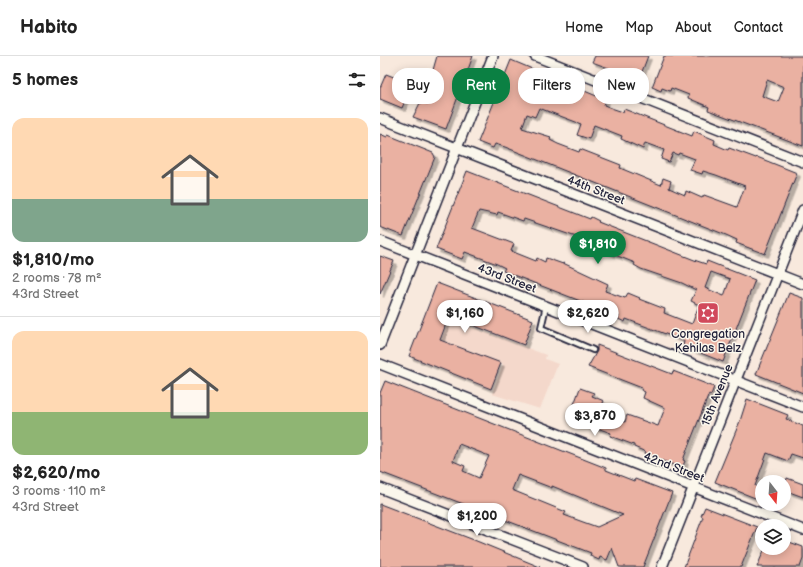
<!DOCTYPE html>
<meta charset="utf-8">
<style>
body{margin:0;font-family:"Balsamiq Sans",sans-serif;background:#f2f2f2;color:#222;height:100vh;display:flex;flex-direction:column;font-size:15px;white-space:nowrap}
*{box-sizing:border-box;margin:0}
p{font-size:13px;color:#767676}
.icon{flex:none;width:22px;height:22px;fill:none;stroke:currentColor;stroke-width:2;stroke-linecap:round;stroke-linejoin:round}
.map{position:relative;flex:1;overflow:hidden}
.side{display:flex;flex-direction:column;background:#fff;width:380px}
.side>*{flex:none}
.top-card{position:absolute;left:12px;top:12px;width:351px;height:36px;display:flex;gap:8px}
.needle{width:26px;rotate:163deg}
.tools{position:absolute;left:375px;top:419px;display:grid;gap:8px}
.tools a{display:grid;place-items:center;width:36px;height:36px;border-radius:50%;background:#fff;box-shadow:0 2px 10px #0003;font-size:20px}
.price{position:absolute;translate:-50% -34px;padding:0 9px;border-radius:14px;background:#fff;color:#222;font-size:13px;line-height:26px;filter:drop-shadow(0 1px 2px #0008)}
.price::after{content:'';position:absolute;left:50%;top:24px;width:12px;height:9px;margin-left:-6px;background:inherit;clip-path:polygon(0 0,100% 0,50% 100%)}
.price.selected{background:#0b8043;color:#fff}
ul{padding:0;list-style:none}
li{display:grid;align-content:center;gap:8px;height:212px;padding:0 12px}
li+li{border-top:1px solid #e0e0e0}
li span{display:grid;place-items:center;height:124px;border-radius:12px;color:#555}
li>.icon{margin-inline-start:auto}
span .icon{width:72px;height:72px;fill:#fffc;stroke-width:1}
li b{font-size:17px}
h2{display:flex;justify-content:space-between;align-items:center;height:48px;padding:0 12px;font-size:17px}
.tag{padding:0 14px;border-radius:16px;background:#fff;box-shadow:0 2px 10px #0003;font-size:14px;line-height:36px}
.tag.selected{background:#0b8043;color:#fff}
header{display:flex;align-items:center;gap:24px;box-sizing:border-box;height:56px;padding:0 20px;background:#fff;border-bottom:1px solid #e0e0e0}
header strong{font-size:19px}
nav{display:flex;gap:22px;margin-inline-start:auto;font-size:14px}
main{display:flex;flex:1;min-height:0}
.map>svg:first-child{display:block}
</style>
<header>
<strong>Habito</strong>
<nav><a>Home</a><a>Map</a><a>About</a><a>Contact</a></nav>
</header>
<main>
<section class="side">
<h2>5 homes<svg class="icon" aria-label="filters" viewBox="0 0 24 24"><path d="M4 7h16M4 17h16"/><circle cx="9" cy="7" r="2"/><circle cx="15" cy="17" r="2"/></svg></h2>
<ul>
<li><span style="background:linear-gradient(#ffd9b3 65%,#7fa58c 0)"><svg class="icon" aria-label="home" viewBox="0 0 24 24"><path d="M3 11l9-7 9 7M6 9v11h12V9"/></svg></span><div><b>$1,810/mo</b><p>2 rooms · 78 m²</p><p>43rd Street</p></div></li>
<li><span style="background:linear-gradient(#ffd9b3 65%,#8fb573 0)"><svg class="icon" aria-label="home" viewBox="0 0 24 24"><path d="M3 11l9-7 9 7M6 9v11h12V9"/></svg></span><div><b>$2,620/mo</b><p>3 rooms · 110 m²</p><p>43rd Street</p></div></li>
</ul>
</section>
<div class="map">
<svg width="423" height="511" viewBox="0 0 423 511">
<defs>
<filter id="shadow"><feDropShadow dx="3.5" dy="3.5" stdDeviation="0" flood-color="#0004"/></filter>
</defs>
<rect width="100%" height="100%" fill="#f8e9dd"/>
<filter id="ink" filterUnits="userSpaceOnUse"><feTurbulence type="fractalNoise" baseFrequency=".025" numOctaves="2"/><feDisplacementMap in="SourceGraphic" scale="8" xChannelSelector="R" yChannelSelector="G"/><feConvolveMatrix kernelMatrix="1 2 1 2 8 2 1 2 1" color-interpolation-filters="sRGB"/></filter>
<g filter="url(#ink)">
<path fill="#f4d8cb" d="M70,263L166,299L165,303L178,308L160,353L112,338L123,308L61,284Z"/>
<path fill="#eab1a2" stroke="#22223b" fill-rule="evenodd" filter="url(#shadow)" d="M57,0H93L66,73L33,61L40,47L49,48L58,23L51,21Z
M215,0H268L258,26L244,20L245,18L212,6Z
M284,0H423V90L328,54L329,51L308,42L309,39L291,32L290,35L282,32L281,35L272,31ZM387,24L404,31L398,46L382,40Z
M131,4L226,44L224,49L234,53L243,56L244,53L312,80L314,75L335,84L334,88L348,94L349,92L376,102L377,101L417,117L385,198L356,187L357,184L346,179L125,91L115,88L113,92L98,86ZM159,52L201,68L197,79L209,83L214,69L242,80L241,83L263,93L265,87L284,94L281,103L289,106L293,97L298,99L299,97L315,103L310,114L322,118L323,115L336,119L365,130L357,151L324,139L322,142L306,135L305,139L289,132L291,125L283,122L281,129L240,112L241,109L200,93L199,96L178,88L170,84L171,81L142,72L147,58L155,61Z
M6,18L32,28L22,52L0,43V32Z
M0,78L7,81L8,79L53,97L55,101L23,180L0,171Z
M87,115L210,163L211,161L219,165L218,166L317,205L326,208L327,205L375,224L343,306L303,290L304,285L246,263L245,266L238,263L239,260L123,215L125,212L117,208L85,196L82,203L56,193ZM99,155L117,159L118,156L143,165L144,163L202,183L201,188L209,191L210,189L255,207L254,209L261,213L302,227L316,234L311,245L319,249L312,268L284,257L285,253L259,243L260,242L248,237L245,242L225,235L228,228L183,207V208L166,202L165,206L157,202L156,205L131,195L134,188L92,172ZM331,216L350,223L344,240L325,232Z
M0,200L14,205L0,238Z
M57,227L153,264L144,289L69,260L60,284L121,307L111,333L29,300Z
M409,237L423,242V337L376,318Z
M217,289L292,318L293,315L334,331L331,339L329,338L303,404L305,405L302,412L265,398L266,396L254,391V389L230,380L231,377L203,367L202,369L189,362L200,332L214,337L212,340L224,345L222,349L226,351L224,358L245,366L247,359L278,370L285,352L263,342L265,336L261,334L262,332L208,311L217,295Z
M5,325L226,412V414L254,425L255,423L292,437L263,511H239L232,492L227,504L220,501L219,504L210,500L211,497L0,416V337ZM79,388L109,400L99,422L83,415L85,410L73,405ZM138,419L172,432V430L243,459L217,471L203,466L184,459L186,456L132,434Z
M367,343L408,359L406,363L423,370V402L411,398L408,405L387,397L375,430L379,431L375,442L335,426L360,365Z
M407,422L423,428V441L404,434Z
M0,448L94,484L160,511H0Z
M325,451L377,471L361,511H304L323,461L321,460Z
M404,484L423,491V503L420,511H377L385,492H404Z"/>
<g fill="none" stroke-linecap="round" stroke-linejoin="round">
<g stroke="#22223b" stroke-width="8">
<path id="lane" d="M166,250L161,272L213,294"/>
</g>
<g stroke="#22223b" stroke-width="12">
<path id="street" d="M155,0L423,106
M0,62L423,228
M0,185L423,351
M0,289L113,0
M0,308L423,474
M0,432L203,511
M282,511L423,154"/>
</g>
<use href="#lane" stroke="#fbf7ec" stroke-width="4.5"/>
<use href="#street" stroke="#fbf7ec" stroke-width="9"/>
</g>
</g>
<defs>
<g id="synagogue-square" transform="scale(1.15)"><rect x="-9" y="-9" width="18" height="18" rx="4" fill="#d1495b" stroke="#fbf7ec"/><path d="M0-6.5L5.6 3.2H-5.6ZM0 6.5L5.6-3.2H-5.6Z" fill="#fff"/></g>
</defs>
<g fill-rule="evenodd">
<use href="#synagogue-square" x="328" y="257"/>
</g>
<g text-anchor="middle" stroke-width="3" stroke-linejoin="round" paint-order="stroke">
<g font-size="12" fill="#22223b" stroke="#fbf7ec">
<text transform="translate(216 134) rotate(21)" y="4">44th Street</text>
<text transform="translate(127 222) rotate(21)" y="4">43rd Street</text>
<text transform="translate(337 339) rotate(-68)" y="4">15th Avenue</text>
<text transform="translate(294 411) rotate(21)" y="4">42nd Street</text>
</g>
<g font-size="12" fill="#22223b" stroke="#fbf7ec">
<text x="328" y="282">Congregation<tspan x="328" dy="14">Kehilas Belz</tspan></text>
</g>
</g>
</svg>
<div class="tools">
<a><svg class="needle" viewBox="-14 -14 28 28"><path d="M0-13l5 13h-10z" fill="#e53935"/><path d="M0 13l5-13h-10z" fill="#767676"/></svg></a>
<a><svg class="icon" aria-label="layers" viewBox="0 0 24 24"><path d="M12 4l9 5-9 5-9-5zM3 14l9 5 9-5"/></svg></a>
</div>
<b class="price selected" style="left:218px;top:209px">$1,810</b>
<b class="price" style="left:85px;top:278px">$1,160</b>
<b class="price" style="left:208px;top:278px">$2,620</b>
<b class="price" style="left:215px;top:381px">$3,870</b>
<b class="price" style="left:97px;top:481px">$1,200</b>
<div class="top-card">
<a class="tag">Buy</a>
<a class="tag selected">Rent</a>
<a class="tag">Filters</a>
<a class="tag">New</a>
</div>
</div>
</main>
